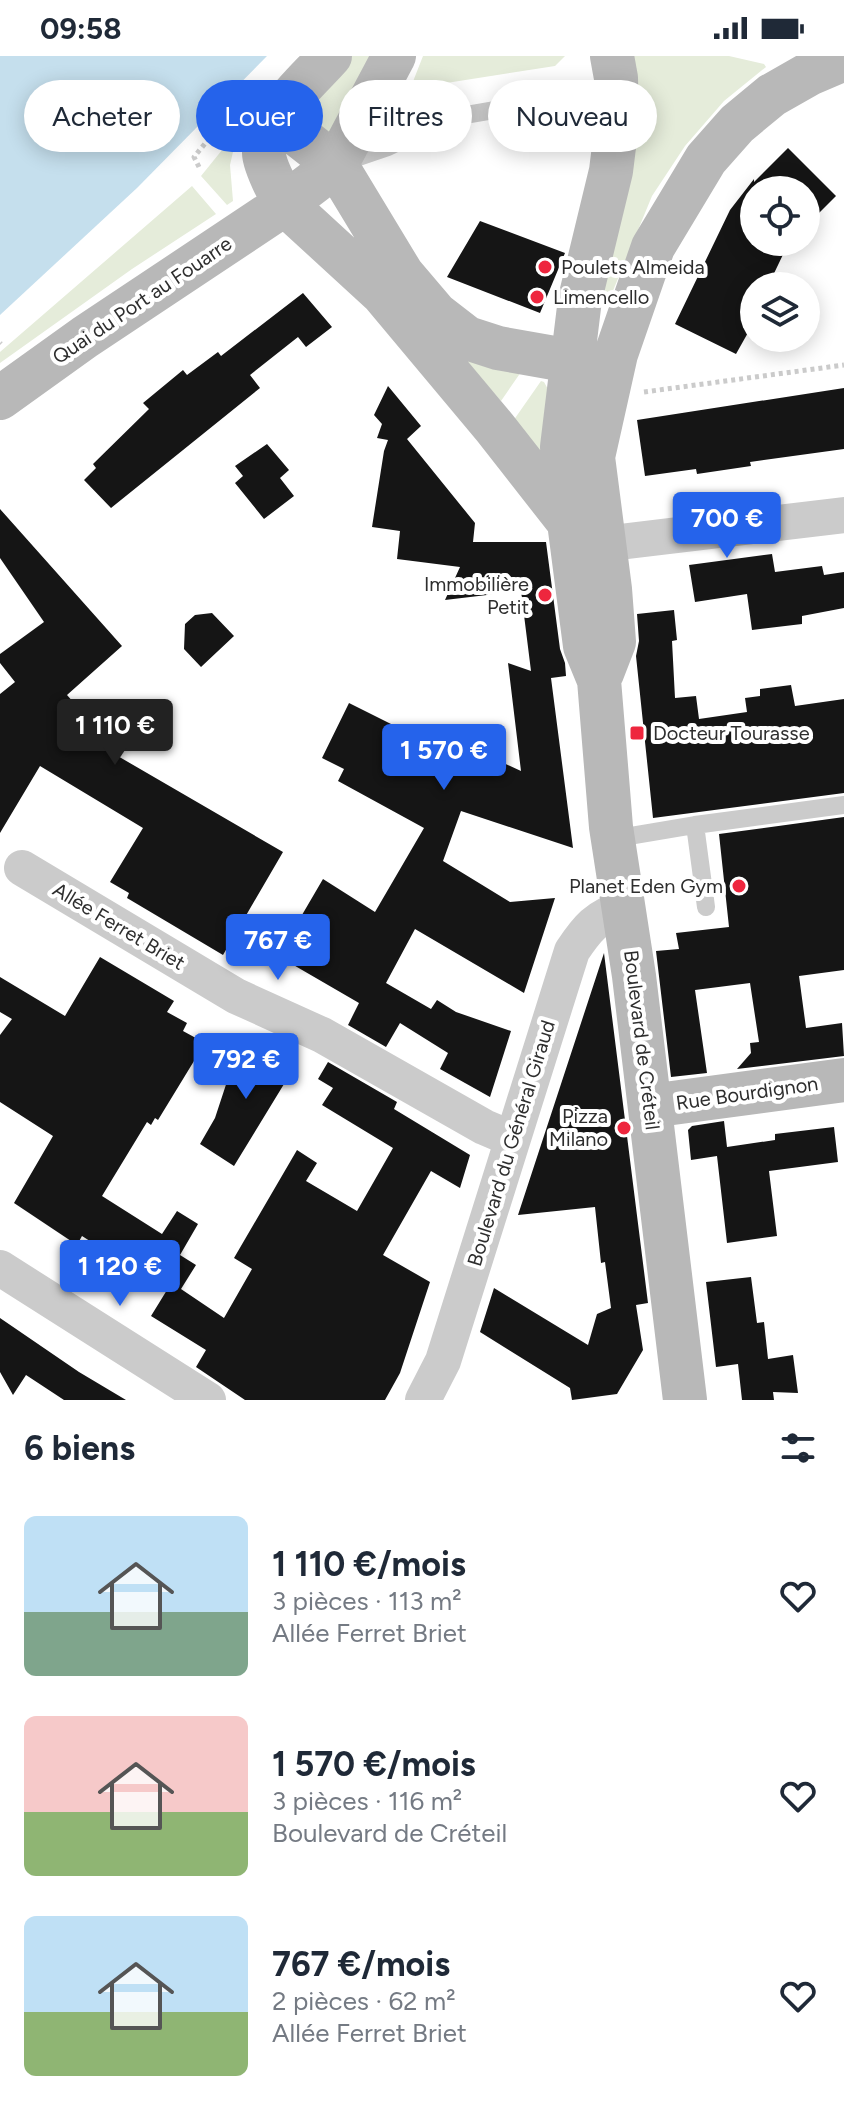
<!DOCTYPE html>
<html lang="fr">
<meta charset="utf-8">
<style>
body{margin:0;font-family:Figtree,sans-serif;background:#f2f2f3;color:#1f2937;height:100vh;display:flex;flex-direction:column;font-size:30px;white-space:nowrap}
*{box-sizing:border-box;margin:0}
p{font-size:26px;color:#747a83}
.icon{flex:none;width:44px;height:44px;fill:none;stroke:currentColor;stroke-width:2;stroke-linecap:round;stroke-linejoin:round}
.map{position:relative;height:1344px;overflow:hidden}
.sheet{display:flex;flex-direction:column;background:#fff;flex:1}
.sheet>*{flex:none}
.banner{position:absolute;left:24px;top:24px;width:796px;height:72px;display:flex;gap:16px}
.fabs{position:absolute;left:740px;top:120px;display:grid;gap:16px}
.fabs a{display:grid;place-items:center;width:80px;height:80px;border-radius:50%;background:#fff;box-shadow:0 4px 20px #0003;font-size:40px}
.price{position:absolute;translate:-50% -68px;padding:0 18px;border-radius:8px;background:#2563eb;color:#fff;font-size:26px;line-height:52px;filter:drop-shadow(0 2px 4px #0008)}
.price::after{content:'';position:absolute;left:50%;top:48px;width:24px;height:18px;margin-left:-12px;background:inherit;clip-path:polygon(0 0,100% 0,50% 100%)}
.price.active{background:#222;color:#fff}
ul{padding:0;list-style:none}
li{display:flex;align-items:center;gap:24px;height:200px;padding:0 24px}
li span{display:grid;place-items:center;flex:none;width:224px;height:160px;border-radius:12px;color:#555}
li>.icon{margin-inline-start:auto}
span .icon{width:96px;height:96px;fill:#fffc;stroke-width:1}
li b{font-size:34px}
h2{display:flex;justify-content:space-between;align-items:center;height:96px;padding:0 24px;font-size:34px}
.tag{padding:0 28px;border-radius:36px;background:#fff;box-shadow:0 4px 20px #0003;font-size:28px;line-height:72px}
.tag.active{background:#2563eb;color:#fff}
.status{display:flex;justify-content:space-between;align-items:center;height:56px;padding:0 40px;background:#fff;direction:ltr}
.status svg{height:22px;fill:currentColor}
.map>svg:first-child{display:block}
</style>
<div class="status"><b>09:58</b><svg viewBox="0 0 49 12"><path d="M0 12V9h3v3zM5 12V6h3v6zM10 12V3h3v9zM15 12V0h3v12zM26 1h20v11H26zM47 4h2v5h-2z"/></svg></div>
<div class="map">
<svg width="844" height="1344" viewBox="0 0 844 1344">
<rect width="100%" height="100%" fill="#fff"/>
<path fill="#e5ecda" d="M345,0H377L329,81L293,61Z
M423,0H565L555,10L440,28L405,46Z
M631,0H729L764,8L766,11L724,45L685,90L652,140L610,242L600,239Z
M235,78H237L230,109L233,145L227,149L201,120Z
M192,130L216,158L132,213L0,307V296Z
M461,300L521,316L501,345Z
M541,325L544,326L549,335L546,400L511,368Z"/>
<path fill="#c5dfed" d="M0,0H267L137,132L0,259Z"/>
<path fill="#151515" d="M788,92L836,140L806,170V134H754V186H789L768,230H754V266L736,298L675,268L730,154L754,123V126Z
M480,165L565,197L540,257L447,221Z
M303,237L332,271L306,291L298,281L250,319L260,332L111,452L84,424L96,412L93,408L149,353L143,347L183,314L187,319L218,296L221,300Z
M388,330L421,370L407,383L475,467L473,486H546L560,593L565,607L566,620L551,622L573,792L461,755L443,805L510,846L555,842L524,937L415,873L386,927L431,953L437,944L456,956L511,975L490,1041L440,1013L448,997L400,967L386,991L348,969L359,947L278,900L323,823L375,856L424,772L338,725L344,713L322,702L349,647L445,695L451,683L521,715L508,607L531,615L521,535L445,544L460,511L397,503L400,475L372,471L384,395L388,384L377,382L382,368L374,359Z
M844,332V393L750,406L751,410L697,418L696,413L645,420L637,364Z
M267,388L289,414L280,422L294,440L264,463L235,427L243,420L235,410Z
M0,453L122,590L67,639L89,664L70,676L116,699L283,796L223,899L127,842L129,837L110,826L143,772L40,710L0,777V638L15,626L0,607V598L44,566L0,502Z
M772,498L775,516L822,510L824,519L844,516V552L802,560V568L752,574L747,538L695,546L689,509Z
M674,554L677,584L672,585L675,642L696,640L699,663L747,656L745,642L760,640V633L791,629L795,650L844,643V737L653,762L636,600L639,585L637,558Z
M212,557L234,580L201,611L184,593L185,568L195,559Z
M844,761V914L799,920L806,972L842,967L844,1000L737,1013L751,997L750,987L759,986L750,927L695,934L707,1017L671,1021L656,895L679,893L676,877L729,871L719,778Z
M604,897L648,1247L636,1249L643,1294L617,1338L572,1344L570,1332L480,1276L494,1232L588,1289L597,1258L611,1252L605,1206L601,1207L595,1151L518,1159Z
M100,901L174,945L167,956L187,967L183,975L205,987L158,1064L155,1062L151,1069L147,1066L102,1140L162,1178L177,1155L198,1168L180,1199L196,1209L181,1233L224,1262L252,1213L234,1202L297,1094L317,1107L306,1125L357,1155L393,1092L322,1049L333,1032L318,1023L328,1006L397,1046L394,1053L470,1099L460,1132L431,1115L383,1199L430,1226L400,1317L385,1344H245L196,1311L206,1294L151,1260L167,1234L82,1180L77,1189L14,1147L53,1080L0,1046V979L12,963L0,956V921L65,960Z
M258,987L295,1010L234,1110L200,1088L215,1062L239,989L252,997Z
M724,1065L727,1091L775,1084V1078L834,1071L838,1106L769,1115L777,1180L727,1187L717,1100L691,1104L688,1074L692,1070Z
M751,1221L757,1267L764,1266L768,1303L793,1299L798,1337L773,1336L774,1344H742L738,1308L716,1311L706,1226Z
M0,1262L79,1316L126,1344H64L26,1319L13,1339L0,1316Z"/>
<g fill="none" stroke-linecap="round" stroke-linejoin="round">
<path stroke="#cbcbcb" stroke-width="5" stroke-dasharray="4 4" stroke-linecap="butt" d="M199,111L194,101L243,41
M0,287L1,288
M644,336L844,309"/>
<path stroke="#cbcbcb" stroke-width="18" d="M344,106L388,91L448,62L554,44L575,58L617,66
M695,769L706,851
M612,783L695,769L844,749"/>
<path stroke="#cbcbcb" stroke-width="36" d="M603,488L844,459
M22,812L236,940L322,979L484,1071L512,1083
M0,1212L208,1344
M423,1344L443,1305L572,895C586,874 597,859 624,853"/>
<path stroke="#b8b8b8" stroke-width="44" d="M330,0C306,27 267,58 264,97C264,109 279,137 285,148L382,237L495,372L571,469
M612,0L616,22L617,66L611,115L580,243L562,391L565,435L585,590L599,624L611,771L634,920L685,1344
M276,62L336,109L402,218L436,258L467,282L498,292L571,305L593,320
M0,342L85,281L285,148L336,109L394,0
M602,617L614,586L610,533L593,401L616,298L653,191L706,103L737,68L772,39L809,18L844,3
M650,1050L844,1024"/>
</g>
<circle fill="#a0ae92" cx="411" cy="37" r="12"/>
<g fill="#ee263e" stroke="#fff" stroke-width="3">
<circle cx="545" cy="211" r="8"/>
<circle cx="537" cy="241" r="8"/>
<circle cx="545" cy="539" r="8"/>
<rect x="629" y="669" width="16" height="16" rx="4"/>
<circle cx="739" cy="830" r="8"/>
<circle cx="624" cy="1072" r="8"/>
</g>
<g text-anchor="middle" stroke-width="8" stroke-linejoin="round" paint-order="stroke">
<g font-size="20" fill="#2e2e2e" stroke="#fff" text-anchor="start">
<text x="561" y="218">Poulets Almeida</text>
<text x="553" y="248">Limencello</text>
<text x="529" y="535" text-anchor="end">Immobilière<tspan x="529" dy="23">Petit</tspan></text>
<text x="653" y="684">Docteur Tourasse</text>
<text x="723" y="837" text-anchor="end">Planet Eden Gym</text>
<text x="608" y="1067" text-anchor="end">Pizza<tspan x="608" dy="23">Milano</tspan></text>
</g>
<g font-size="20" fill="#2e2e2e" stroke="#fff">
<text transform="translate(142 244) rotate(-34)" y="7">Quai du Port au Fouarre</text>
<text transform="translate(119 870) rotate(31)" y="7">Allée Ferret Briet</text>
<text transform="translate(642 984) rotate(83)" y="7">Boulevard de Créteil</text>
<text transform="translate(747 1037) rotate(-8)" y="7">Rue Bourdignon</text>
<text transform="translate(511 1087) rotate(-73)" y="7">Boulevard du Général Giraud</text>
</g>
</g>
</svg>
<div class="fabs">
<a><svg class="icon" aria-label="locate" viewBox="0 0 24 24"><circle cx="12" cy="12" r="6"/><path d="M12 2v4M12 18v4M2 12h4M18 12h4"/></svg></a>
<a><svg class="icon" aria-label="layers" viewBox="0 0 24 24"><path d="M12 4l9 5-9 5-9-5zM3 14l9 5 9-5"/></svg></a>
</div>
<b class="price" style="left:727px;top:504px">700 €</b>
<b class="price active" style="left:115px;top:711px">1 110 €</b>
<b class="price" style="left:444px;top:736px">1 570 €</b>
<b class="price" style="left:278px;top:926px">767 €</b>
<b class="price" style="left:246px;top:1045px">792 €</b>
<b class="price" style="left:120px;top:1252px">1 120 €</b>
<div class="banner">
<a class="tag">Acheter</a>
<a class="tag active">Louer</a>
<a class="tag">Filtres</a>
<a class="tag">Nouveau</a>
</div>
</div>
<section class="sheet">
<h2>6 biens<svg class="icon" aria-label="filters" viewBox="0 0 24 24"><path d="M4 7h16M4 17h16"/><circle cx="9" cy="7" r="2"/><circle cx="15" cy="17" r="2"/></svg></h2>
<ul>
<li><span style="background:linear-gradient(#bfe0f5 60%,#7fa58c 0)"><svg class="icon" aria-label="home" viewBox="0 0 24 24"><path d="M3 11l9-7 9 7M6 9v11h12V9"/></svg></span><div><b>1 110 €/mois</b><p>3 pièces · 113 m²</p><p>Allée Ferret Briet</p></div><svg class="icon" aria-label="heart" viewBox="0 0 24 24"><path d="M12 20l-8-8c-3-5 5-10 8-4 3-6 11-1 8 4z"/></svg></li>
<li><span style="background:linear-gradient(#f6c9c9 60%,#8fb573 0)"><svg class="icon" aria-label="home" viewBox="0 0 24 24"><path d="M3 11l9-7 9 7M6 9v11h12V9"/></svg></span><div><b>1 570 €/mois</b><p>3 pièces · 116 m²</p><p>Boulevard de Créteil</p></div><svg class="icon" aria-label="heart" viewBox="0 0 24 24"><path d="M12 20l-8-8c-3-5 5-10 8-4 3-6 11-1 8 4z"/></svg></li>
<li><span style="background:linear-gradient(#bfe0f5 60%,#8fb573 0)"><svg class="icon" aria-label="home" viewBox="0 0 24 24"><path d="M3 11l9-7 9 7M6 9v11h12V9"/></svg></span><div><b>767 €/mois</b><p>2 pièces · 62 m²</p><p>Allée Ferret Briet</p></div><svg class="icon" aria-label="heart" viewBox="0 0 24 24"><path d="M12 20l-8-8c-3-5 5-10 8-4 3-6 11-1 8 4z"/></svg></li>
</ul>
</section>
